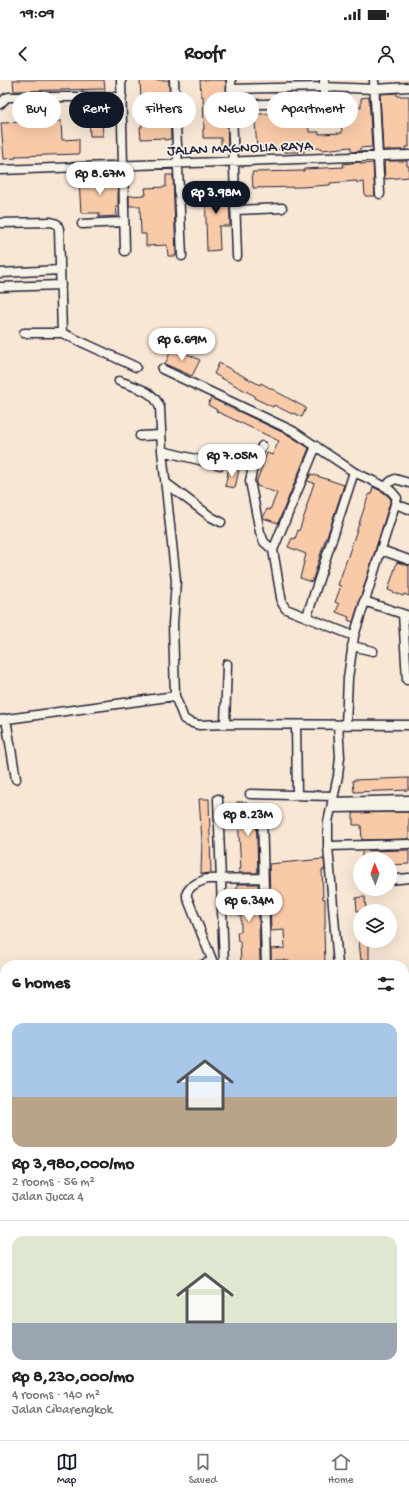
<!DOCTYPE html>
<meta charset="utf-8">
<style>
body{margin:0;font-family:"Gochi Hand",sans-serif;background:#f6f6f6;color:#222;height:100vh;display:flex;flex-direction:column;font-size:15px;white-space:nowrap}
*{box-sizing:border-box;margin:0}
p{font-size:13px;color:#767676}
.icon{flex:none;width:22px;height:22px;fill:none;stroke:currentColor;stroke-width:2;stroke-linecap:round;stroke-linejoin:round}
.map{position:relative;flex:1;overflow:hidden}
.sheet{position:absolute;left:0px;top:880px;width:409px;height:480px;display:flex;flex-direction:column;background:#fff;border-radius:16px 16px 0 0;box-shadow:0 4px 16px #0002}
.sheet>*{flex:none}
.hud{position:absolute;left:12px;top:12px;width:385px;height:36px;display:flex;gap:8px}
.needle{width:26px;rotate:358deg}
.buttons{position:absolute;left:353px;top:772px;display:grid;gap:8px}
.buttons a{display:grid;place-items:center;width:44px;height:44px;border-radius:50%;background:#fff;box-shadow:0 4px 16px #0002;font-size:20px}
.price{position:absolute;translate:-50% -34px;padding:0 9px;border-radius:14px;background:#fff;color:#222;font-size:13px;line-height:26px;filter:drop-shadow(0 1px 2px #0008)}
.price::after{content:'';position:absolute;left:50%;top:24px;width:12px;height:9px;margin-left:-6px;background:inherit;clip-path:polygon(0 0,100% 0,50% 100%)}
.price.selected{background:#111827;color:#fff}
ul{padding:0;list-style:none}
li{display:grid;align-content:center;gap:8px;height:212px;padding:0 12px}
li+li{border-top:1px solid #e0e0e0}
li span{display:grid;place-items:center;height:124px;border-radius:12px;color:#555}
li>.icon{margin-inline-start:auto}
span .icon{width:72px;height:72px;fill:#fffc;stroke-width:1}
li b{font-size:17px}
h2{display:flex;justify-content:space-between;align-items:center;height:48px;padding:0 12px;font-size:17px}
.tag{padding:0 14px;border-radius:18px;background:#fff;box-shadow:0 4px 16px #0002;font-size:14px;line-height:36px}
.tag.selected{background:#111827;color:#fff}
.status{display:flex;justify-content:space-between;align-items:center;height:28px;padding:0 20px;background:#fff;direction:ltr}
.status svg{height:11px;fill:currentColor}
header{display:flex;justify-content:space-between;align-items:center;height:52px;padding:0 12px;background:#fff;font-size:18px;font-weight:800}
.dock{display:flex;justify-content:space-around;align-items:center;height:56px;border-top:1px solid #e0e0e0;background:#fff;font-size:11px;color:#767676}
.dock a{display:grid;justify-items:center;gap:2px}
.dock .selected{color:#111827}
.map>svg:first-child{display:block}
</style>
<div class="status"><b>19:09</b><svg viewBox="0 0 49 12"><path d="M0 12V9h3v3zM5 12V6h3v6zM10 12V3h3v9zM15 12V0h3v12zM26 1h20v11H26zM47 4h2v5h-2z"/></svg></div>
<header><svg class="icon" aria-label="back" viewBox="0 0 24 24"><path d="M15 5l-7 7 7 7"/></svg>Roofr<svg class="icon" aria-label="person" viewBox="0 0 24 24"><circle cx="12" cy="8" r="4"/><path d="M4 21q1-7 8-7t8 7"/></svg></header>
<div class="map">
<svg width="409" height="1360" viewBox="0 0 409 1360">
<rect width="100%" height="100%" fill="#f8e7d5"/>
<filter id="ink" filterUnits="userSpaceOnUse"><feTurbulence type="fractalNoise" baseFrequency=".025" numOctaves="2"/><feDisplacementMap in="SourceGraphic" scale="8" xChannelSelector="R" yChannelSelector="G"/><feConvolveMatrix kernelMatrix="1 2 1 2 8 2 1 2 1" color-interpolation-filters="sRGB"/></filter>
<g filter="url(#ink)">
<path fill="#f9caa8" stroke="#22223b" d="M13,0H104L105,9L14,11Z
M140,0H169L171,59L164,60V58L141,59L140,47H142L139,21H141Z
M200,0H226L228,70H221V58H203V49H204L203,16H201Z
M397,13V16H409V67H406V70H383L380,14Z
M369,17L372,67L360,68V71L351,72V67L322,70V68L304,69V72H284V69L265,70V68H257L255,42L247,43V30H258V34L299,33V31L308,30L309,52H319V54L342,53L340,28L361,27V18Z
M89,38H102L103,56H90Z
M61,41L62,60L79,59V74L16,76V78L4,79L1,43Z
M384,81H407V86H409V97L385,99Z
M361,82V84L373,83L375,116H365L364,102L357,103V101L330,103V105L301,107L253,108L252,92L304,91V89L344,87L343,84Z
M110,94H118V126H116L117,136L99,137V133H81L79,100L110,98Z
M166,95H173L176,176H168L167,165L146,166V154H141L140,126H129V116L146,115L145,108L166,107Z
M229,108L230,146H219L220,170L207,171L205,109Z
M173,267L200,280L192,296L165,284Z
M219,283L260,305L261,303L306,328L302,337L293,333L292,334L274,325L273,327L254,318L255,316L214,294Z
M211,318L290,356L309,368L278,443L263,438L267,429L270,430L277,413L257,406L256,403L267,373L272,375L279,361L216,331L217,330L208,325Z
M229,388L239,390L235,408L225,406Z
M311,394L344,405L327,457H326L312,502L300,498L306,474L288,467L292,458L295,459L298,450L299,451L307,428H306L314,403L307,401Z
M373,407L383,412L391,419L353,542L348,540L349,537L336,532L339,524L335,522L341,506L338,505L347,479L369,414L371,415Z
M397,482L409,486V516L404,514L403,516L388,510Z
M409,698V710L354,712L353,700Z
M199,719H209L211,793L201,794L202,760Z
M237,722H247V725L260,724V727L256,732L258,793H239V789H241Z
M409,732V759L362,760L361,745H353V733Z
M409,770V784L390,785V779H362V771Z
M324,779L325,790H322L323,819H325V849H324L325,885H289V881H286L285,880H271V869L285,868L284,850L271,851L269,784Z
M237,804H258L260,883L241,884L240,861H238L237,852H241V835L239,836Z
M361,817H365L366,831H357L356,818Z
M359,861H367V863H369V880H361Z"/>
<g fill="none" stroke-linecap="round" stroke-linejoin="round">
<g stroke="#22223b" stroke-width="11">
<path id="street" d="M121,0L125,171
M174,0L182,176
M231,0L237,176
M374,0L380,114
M231,9L324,7L374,9L409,7
M0,24L6,18L9,17H122
M231,25L324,22V0
M0,90L409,75
M235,130L282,128
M0,143L51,142L57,144L59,149L62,253
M82,144L124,142
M0,193L60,190
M0,207L61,205
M24,253H62L136,287
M162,289L293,351L354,392L386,407L392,412L397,418L354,556L348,598L346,645
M119,301C135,307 155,311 160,328L162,371L176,501L173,544L175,616L184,639L189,642L199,645L225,644L409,645
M140,356L161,355
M262,366L253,387L250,401L260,452L264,462L273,470
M316,366L273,470L282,523L286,529L354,556
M162,371L220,385
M166,403L211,437L221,442
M386,407L390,402L395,399L409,403
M395,424L409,429
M381,470L409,480
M364,521L409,536
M403,534L407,600
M307,536L354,392
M352,566L373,571
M6,639L16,699
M0,640L175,616
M225,644L227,584
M296,645L297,715
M338,645L340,677L338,696L328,742V766L338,885
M250,714L333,716
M218,719L224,885
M332,722L409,720
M331,728L409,727
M262,732L266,885
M328,766L409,764
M390,800L409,798
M202,885L212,881
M214,885L187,817V812L191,807L197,803L207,799L263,798
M404,950H409
M404,1035L409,1034
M404,1079H409
M0,1127H5
M404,1137L409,1136
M404,1178L406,1239L405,1283
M404,1314H409
M229,1355V1360
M258,1355L259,1360
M163,1360L164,1355"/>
</g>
<use href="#street" stroke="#f7f3e8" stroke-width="8"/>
</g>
</g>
<g text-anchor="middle" stroke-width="3.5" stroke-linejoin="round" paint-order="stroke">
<g font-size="15" fill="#22223b" stroke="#f7f3e8">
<text transform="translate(240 67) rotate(-2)" y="5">JALAN MAGNOLIA RAYA</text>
</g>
</g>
</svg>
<div class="buttons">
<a><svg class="needle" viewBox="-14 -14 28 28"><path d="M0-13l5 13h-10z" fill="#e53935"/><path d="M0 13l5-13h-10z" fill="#767676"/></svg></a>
<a><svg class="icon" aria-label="layers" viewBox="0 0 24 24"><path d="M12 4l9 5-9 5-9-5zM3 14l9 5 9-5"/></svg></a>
</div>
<b class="price" style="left:100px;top:116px">Rp 8.67M</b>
<b class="price selected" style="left:216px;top:135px">Rp 3.98M</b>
<b class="price" style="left:182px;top:282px">Rp 6.69M</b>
<b class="price" style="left:232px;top:398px">Rp 7.05M</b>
<b class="price" style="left:248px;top:757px">Rp 8.23M</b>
<b class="price" style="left:249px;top:843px">Rp 6.34M</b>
<div class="hud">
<a class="tag">Buy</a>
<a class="tag selected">Rent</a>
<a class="tag">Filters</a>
<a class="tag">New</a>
<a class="tag">Apartment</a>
</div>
<section class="sheet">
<h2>6 homes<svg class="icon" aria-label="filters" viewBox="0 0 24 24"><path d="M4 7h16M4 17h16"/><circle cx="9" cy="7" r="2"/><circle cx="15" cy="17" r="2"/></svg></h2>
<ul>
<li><span style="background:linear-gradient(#a9c7e8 60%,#b9a48a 0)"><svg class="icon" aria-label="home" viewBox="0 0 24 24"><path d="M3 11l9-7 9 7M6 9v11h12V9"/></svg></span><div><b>Rp 3,980,000/mo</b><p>2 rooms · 56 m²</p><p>Jalan Jucca 4</p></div></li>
<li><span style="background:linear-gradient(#dfe7d0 70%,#9aa5b1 0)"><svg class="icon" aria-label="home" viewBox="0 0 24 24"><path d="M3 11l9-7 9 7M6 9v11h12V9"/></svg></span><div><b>Rp 8,230,000/mo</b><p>4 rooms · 140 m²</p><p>Jalan Cibarengkok</p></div></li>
</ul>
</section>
</div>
<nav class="dock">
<a class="selected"><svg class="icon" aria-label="map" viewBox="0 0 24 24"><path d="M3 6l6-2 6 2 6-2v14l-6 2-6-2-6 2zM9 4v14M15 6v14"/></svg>Map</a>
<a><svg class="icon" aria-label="saved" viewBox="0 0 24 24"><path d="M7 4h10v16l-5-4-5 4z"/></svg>Saved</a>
<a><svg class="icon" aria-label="home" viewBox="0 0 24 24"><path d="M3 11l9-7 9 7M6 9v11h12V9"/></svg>Home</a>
</nav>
